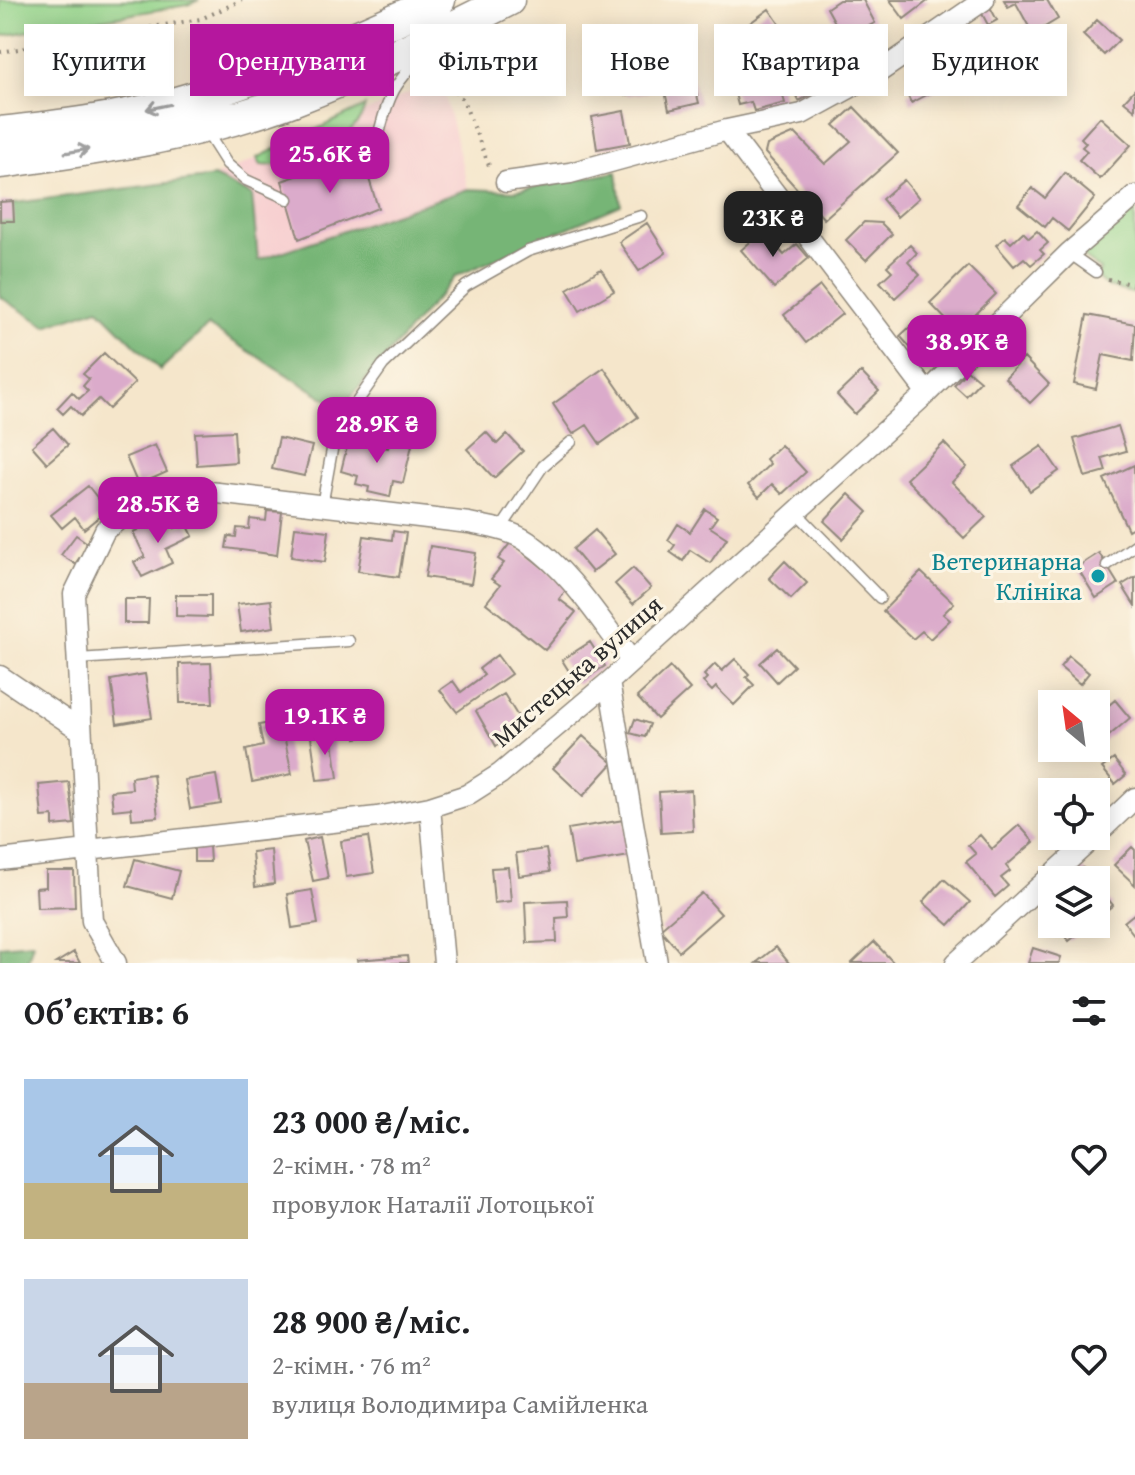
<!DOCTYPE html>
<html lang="uk">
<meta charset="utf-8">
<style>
body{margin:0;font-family:"Gentium Book Plus",serif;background:#f2f2f2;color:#202124;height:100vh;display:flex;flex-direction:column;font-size:30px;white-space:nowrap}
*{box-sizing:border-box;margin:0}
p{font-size:26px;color:#757577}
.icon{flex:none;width:44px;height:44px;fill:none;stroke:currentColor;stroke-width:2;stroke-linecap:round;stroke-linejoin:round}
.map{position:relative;height:963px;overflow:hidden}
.details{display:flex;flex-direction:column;background:#fff;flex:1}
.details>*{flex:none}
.hud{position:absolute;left:24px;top:24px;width:1088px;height:72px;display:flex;gap:16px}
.needle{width:52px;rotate:331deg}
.buttons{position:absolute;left:1038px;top:690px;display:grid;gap:16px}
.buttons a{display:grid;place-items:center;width:72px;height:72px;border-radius:0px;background:#fff;box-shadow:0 4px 20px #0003;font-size:40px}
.price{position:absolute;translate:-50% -68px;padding:0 18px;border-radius:16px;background:#b5179e;color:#fff;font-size:26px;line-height:52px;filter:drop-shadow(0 2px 4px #0008)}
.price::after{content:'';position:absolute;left:50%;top:48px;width:24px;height:18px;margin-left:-12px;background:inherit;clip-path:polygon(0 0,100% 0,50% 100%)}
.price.on{background:#222;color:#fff}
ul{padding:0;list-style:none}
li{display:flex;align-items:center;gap:24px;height:200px;padding:0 24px}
li span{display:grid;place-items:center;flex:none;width:224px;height:160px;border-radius:0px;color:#555}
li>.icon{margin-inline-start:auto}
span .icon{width:96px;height:96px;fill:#fffc;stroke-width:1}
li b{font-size:34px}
h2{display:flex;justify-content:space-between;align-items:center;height:96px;padding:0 24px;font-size:34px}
.chip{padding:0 28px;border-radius:0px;background:#fff;box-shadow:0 4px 20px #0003;font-size:28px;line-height:72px}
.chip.on{background:#b5179e;color:#fff}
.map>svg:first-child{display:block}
</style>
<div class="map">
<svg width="1135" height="963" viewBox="0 0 1135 963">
<rect width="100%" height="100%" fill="#fcf5e5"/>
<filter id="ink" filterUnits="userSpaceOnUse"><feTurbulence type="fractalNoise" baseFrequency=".0125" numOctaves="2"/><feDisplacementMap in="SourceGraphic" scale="16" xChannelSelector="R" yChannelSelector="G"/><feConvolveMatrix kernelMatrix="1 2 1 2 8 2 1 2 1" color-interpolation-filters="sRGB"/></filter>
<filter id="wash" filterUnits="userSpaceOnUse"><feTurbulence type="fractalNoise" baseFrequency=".006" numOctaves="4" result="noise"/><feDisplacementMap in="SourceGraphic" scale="32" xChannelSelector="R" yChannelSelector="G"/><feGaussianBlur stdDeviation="1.8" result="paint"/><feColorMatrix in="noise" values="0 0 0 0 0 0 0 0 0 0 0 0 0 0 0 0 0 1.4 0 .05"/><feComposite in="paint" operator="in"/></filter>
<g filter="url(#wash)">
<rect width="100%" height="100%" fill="#f5e6cb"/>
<path fill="#f7cfd0" d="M441,79L468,189L257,260L252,195L214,177Z"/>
<path fill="#93d38a" stroke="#5f7f5a" stroke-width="2" d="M0,0H199L187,5L0,36Z
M365,106C360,139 292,169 261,165L257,158Z
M1135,206V294L1108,287L1097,278L1100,270L1080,254Z"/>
<path fill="#76b576" stroke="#507050" stroke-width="2" d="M617,172L621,205L456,276L341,408L208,326L160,370L98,308L46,326L0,297V205L214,177L252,195L258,260L468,189L515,191Z
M33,943L27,963H0V946Z"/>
<g id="blocks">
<path fill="#dbabcb" d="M839,0H863L875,23L844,39L827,8Z
M890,0H929L904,19Z
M1004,0H1047L1058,19L1033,34L1016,3L1008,7Z
M989,5L997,20L988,25L980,10Z
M769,9L783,29L764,43L750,23Z
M1097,20L1119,40L1104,55L1083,35Z
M958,34L967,46L937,68L928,57Z
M988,35L1001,52L974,73L961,55Z
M814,46L834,83L799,101L780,65Z
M645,69L648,92L626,95L623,72Z
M748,69L753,87L762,84L760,77L769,74L771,82L778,79L785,103L754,111L751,102L738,105L730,75Z
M932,71L937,80L945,76L949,83L911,103L907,94L923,85L919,78Z
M692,75L699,103L669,110L663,82Z
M1135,89V110L1124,101Z
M854,107L898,153L824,219L765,153L767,145L795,133L825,164L851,141L834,125Z
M624,111L630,143L597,149L592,117Z
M1100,117L1131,145L1100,179L1079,160L1087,151L1082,147L1086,143L1081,138Z
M361,153L378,208L299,239L282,181Z
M1065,173L1095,198L1068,231L1052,218L1045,227L1018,205L1032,188L1045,198Z
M904,180L919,198L897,217L882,199Z
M13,201L14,221H0V202Z
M864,222L881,223L892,234L866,260L846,240Z
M647,223L666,253L639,271L619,242Z
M763,231L784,255L797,244L809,258L774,288L741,250Z
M1037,231L1048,243L1040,250L1044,254L1031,265L1024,258L1014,266L996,245L1005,237L1011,243L1023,232L1029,238Z
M910,245L917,253L908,262L920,275L895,298L880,282L892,271L887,266Z
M968,266L996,294L958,332L930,303Z
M601,269L614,291L580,311L567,289Z
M820,286L842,314L806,343L784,315Z
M1087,315L1135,324L1133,361L1103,355L1096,389L1074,384Z
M914,323L939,352L925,364L900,336Z
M104,353L135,383L109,409L99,399L81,416L71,406L63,414L57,408L72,392L79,399L88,391L83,386L89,379L83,374Z
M1024,358L1049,384L1030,403L1005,378Z
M604,368L638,417L600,444L587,425L573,434L553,404Z
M967,370L980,381L966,396L954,385Z
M861,372L879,391L855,414L837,395Z
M1118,426L1126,451L1102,458L1106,471L1085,477L1074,439Z
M53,428L68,445L47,463L32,446Z
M234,431L236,462L197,465L195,433Z
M486,432L497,444L507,434L523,451L494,478L467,449Z
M279,438L312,446L304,476L272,469Z
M349,439L388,448L390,440L412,445L403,483L393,481L390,497L368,492L369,487L356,484L358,476L341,471Z
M944,443L967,467L952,482L986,517L964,538L906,479Z
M155,445L167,472L138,485L126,457Z
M781,445L806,472L782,494L772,484L759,497L748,485L770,464L766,459Z
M1042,446L1059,471L1030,491L1013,466Z
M1134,465L1135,526L1128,530L1104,479Z
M88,486L107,510L84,529L75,517L62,528L51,515Z
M849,494L868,512L843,539L824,521Z
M705,509L717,517L710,527L727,538L710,563L690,550L683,561L670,552L675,545L668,540L678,524L690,532Z
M267,511L282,512L277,555L226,548L228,536L236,537L237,528L249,529L250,519L266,521Z
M156,521L160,529L173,522L175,528L186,522L193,536L166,549L172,563L142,577L134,562L145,557L133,532Z
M295,527L329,531L325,562L291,557Z
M595,530L615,554L592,572L573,549Z
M393,531L406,533L399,577L358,571L364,536L392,540Z
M76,535L89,544L75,564L61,555Z
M511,542L568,588L559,599L576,612L545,650L486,603L500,585L491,579L504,563L498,559Z
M430,546L476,553L471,584L425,577Z
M1099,553L1118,584L1096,598L1077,567Z
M785,561L807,583L791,599L769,578Z
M633,568L651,588L633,604L615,584Z
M921,572L954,603L943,614L950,620L930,639L922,631L913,639L883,611Z
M1135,577V606L1122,585Z
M176,595H211V617L176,616Z
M124,599H149L148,623H124Z
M271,600L274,627L241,632L237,604Z
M590,642L605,666L577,684L562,660Z
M777,648L794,666L777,682L760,663Z
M497,655L511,674L457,712L440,690L453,681L461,692L484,675L479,669Z
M1069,656L1089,673L1080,684L1060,667Z
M735,659L749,674L746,677L754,685L734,705L716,687L712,691L703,682L707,678L704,675L715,664L722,671Z
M211,663L213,703H180L179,664Z
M670,667L690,689L657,719L637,697Z
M145,674L152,718L117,724L111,680Z
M504,694L525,728L496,746L476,711Z
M1115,700L1130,718L1096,747V716Z
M373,705L378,735L356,738L352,709Z
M635,719L650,724L645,737L630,733Z
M281,721L292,774L252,782L246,750L263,746L259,725Z
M332,734L338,778L317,780L311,737Z
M583,736L613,763L583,796L553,768Z
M1070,748H1095L1081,760Z
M1114,759L1126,775L1115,784L1102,768Z
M153,774L158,817L132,819L131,808L113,810L111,791L132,789L131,777Z
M216,775L221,804L190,809L185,780Z
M69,782L74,824L53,826V816L42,817L39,785Z
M691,790L693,831L661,833L659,792Z
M624,820L630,856L574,865L568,829Z
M1019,825L1034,842L1006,866L1010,871L1001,878L1008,886L995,897L966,862L976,854L968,845L980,835L992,849Z
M320,837L328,878L313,881L304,841Z
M368,837L374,873L346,877L341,841Z
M194,846H209L210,862H194Z
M1132,847L1135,850V885L1114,865Z
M546,849L550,872L519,876L516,853Z
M271,850L274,884L255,887L252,852Z
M135,859L179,871L172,898L127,886Z
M508,867L511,901L494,903L491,868Z
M1083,868L1093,880H1069Z
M46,871H74L75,907L37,908L36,888L46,887Z
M944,879L970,902L949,925L923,902Z
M1096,884L1113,905L1096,919Z
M312,890L318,924L292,928L287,894Z
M702,893L721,914L679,951L660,929Z
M567,900L568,917L556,918L557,942L527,943L525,902Z
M1135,913V936L1124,922Z
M1055,924H1090L1069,941Z
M874,942L894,963H852Z
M776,947L789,963H756Z
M1033,948L1061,957L1059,963H1028Z
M74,952L80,963H56Z
M407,956L408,963H358L357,960Z"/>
</g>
</g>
<g filter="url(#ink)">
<use href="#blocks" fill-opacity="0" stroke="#90887b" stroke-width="2"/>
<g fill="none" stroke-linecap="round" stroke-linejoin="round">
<g stroke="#90887b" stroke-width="13">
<path id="service" d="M206,131L227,164L246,180L288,199
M366,169C380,144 380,115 394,90C401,77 413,66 422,54
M1069,253L1096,272
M322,506L335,433L383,365L466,286L528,251L641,216
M796,512L880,598
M500,530L543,466L571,442
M1107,565L1135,545
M78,659L349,641"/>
</g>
<g stroke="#90887b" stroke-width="23">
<path id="minor" d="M727,130L927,393
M506,182L570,173L727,130L802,114L879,72L984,0
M0,676L80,730
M609,682L657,963
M430,807L444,963
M1096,835L1135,798
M0,860L377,817L430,807L467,795L500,774L609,682L927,393L1069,253L1135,196
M116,963L92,921L74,594L105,530L144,500L193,490L469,523C488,527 511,530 528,542C571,572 599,619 631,660
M956,963L1095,836"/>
</g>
<g stroke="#90887b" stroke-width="35">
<path id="primary" d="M0,133C57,127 115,120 170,105C263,79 352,40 439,0
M0,162C98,148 199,135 292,100C366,72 437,36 508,0"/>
</g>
<path stroke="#90887b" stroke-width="4" stroke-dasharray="2 6" stroke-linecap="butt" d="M0,52L201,19L242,0
M449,61L450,85L463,100L490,168
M1108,279L1135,285"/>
<use href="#service" stroke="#fff" stroke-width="10"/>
<use href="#minor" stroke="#fff" stroke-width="20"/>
<use href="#primary" stroke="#fff" stroke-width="32"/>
</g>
<defs><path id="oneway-shaft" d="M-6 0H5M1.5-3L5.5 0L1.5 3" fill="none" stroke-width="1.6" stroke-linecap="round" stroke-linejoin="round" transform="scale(2)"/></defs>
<g stroke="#a0a0a0">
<use href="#oneway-shaft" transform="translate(158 107) rotate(168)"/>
<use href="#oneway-shaft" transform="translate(77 151) rotate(-9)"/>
</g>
</g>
<circle fill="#0f9aa8" stroke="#fcf5e5" stroke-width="3" cx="1098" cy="576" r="8"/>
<g text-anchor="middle" stroke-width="6" stroke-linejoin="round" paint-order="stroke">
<g font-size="26" fill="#0d838f" stroke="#fcf5e5" text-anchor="end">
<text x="1082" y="570">Ветеринарна<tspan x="1082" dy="30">Клініка</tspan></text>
</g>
<g font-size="26" fill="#2b2b2b" stroke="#fcf5e5">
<text transform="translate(577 671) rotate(-41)" y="9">Мистецька вулиця</text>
</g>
</g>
</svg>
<div class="buttons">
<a><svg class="needle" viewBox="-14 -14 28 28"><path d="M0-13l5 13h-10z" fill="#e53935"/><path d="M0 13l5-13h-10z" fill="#757577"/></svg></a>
<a><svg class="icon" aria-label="locate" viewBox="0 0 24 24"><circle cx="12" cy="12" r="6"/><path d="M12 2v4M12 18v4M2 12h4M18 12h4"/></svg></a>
<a><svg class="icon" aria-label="layers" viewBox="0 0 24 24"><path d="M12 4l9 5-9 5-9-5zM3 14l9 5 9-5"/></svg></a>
</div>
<b class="price" style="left:330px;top:195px">25.6K ₴</b>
<b class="price on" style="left:773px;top:259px">23K ₴</b>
<b class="price" style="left:967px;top:383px">38.9K ₴</b>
<b class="price" style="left:377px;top:465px">28.9K ₴</b>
<b class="price" style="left:158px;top:545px">28.5K ₴</b>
<b class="price" style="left:325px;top:757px">19.1K ₴</b>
<div class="hud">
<a class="chip">Купити</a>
<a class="chip on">Орендувати</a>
<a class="chip">Фільтри</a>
<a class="chip">Нове</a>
<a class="chip">Квартира</a>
<a class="chip">Будинок</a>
</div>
</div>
<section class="details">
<h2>Об’єктів: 6<svg class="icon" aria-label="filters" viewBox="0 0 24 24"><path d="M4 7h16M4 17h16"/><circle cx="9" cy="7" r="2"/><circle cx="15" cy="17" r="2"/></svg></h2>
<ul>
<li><span style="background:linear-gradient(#a9c7e8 65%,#c2b280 0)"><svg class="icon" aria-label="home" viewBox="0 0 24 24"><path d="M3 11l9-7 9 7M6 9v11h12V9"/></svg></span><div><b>23 000 ₴/міс.</b><p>2-кімн. · 78 m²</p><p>провулок Наталії Лотоцької</p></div><svg class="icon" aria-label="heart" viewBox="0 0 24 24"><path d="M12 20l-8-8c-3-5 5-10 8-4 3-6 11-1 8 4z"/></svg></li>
<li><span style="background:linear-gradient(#c9d6e8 65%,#b9a48a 0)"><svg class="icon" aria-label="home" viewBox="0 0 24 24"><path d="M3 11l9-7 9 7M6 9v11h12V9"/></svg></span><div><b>28 900 ₴/міс.</b><p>2-кімн. · 76 m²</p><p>вулиця Володимира Самійленка</p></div><svg class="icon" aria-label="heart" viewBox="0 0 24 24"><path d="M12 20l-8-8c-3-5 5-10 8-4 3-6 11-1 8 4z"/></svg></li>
</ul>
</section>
